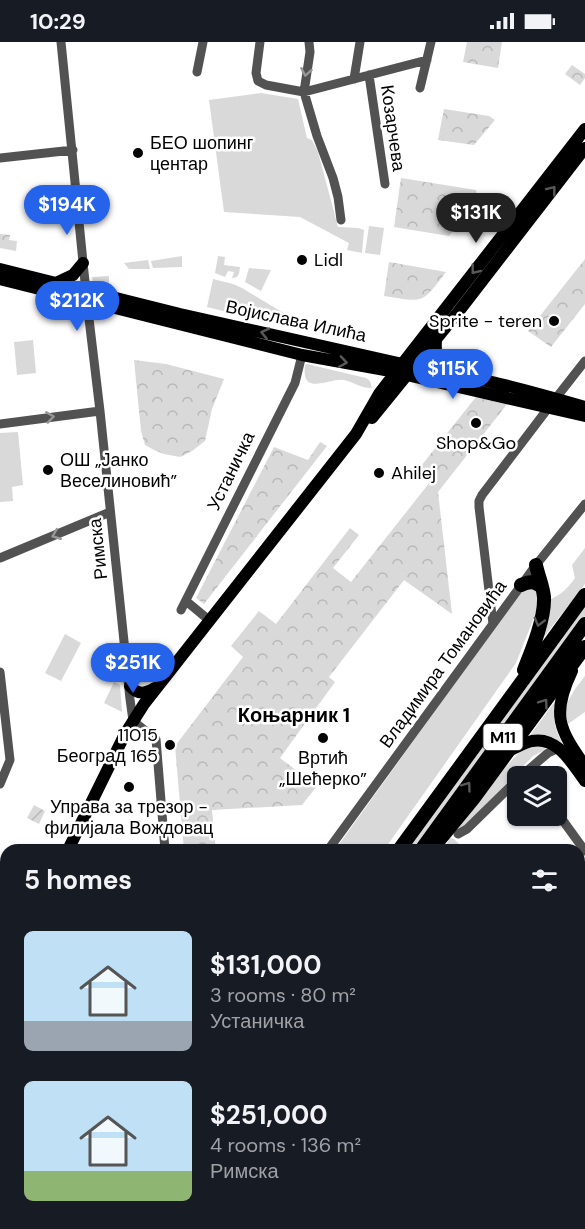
<!DOCTYPE html>
<meta charset="utf-8">
<style>
body{margin:0;font-family:"DM Sans",sans-serif;background:#242831;color:#f1f3f6;height:100vh;display:flex;flex-direction:column;font-size:22px;white-space:nowrap}
*{box-sizing:border-box;margin:0}
p{font-size:20px;color:#9ea1a6}
.icon{flex:none;width:33px;height:33px;fill:none;stroke:currentColor;stroke-width:2;stroke-linecap:round;stroke-linejoin:round}
.map{position:relative;flex:1;overflow:hidden}
.drawer{position:absolute;left:0px;top:802px;width:585px;height:386px;display:flex;flex-direction:column;background:#171b24;border-radius:18px 18px 0 0;box-shadow:0 2px 4px #0004}
.drawer>*{flex:none}
.fabs{position:absolute;left:507px;top:724px;display:grid;gap:12px}
.fabs a{display:grid;place-items:center;width:60px;height:60px;border-radius:9px;background:#171b24;box-shadow:0 2px 4px #0004;font-size:30px}
.price{position:absolute;translate:-50% -51px;padding:0 14px;border-radius:21px;background:#2563eb;color:#fff;font-size:20px;line-height:39px;filter:drop-shadow(0 2px 3px #0008)}
.price::after{content:'';position:absolute;left:50%;top:36px;width:18px;height:14px;margin-left:-9px;background:inherit;clip-path:polygon(0 0,100% 0,50% 100%)}
.price.selected{background:#222;color:#fff}
ul{padding:0;list-style:none}
li{display:flex;align-items:center;gap:18px;height:150px;padding:0 24px}
li span{display:grid;place-items:center;flex:none;width:168px;height:120px;border-radius:9px;color:#555}
li>.icon{margin-inline-start:auto}
span .icon{width:72px;height:72px;fill:#fffc;stroke-width:1}
li b{font-size:26px}
h2{display:flex;justify-content:space-between;align-items:center;height:72px;padding:0 24px;font-size:26px}
.status{display:flex;justify-content:space-between;align-items:center;height:42px;padding:0 30px;background:#171b24;direction:ltr}
.status svg{height:16px;fill:currentColor}
.map>svg:first-child{display:block}
</style>
<div class="status"><b>10:29</b><svg viewBox="0 0 49 12"><path d="M0 12V9h3v3zM5 12V6h3v6zM10 12V3h3v9zM15 12V0h3v12zM26 1h20v11H26zM47 4h2v5h-2z"/></svg></div>
<div class="map">
<svg width="585" height="1187" viewBox="0 0 585 1187">
<defs>
<pattern id="park-crowns" width="20" height="18" patternUnits="userSpaceOnUse" patternTransform="scale(1.5)"><rect width="20" height="18" fill="#d9d9d9"/><path d="M2 6a3 3 0 1 1 6 0M12 15a3 3 0 1 1 6 0" fill="none" stroke="#b8b8b8"/></pattern>
<pattern id="garden-furrows" width="10" height="10" patternUnits="userSpaceOnUse" patternTransform="scale(1.5)"><rect width="10" height="10" fill="#d9d9d9"/><path d="M-1 1l2-2M0 10L10 0M9 11l2-2" fill="none" stroke="#b8b8b8"/></pattern>
</defs>
<rect width="100%" height="100%" fill="#fff"/>
<path fill="#d9d9d9" d="M261,51L298,57L307,96L312,98L318,110L338,185L358,186L364,188L362,211L347,208L349,201L300,175L224,170L209,58Z
M369,184L384,186L380,213L365,211Z
M182,214V225L153,226L151,219Z
M218,214L225,215L224,223L240,225C239,232 239,236 232,236L234,230L228,229L225,235L215,231Z
M148,218L150,227H129L124,221Z
M249,226L271,228L261,249L245,240Z
M109,234V249C101,247 93,244 92,235Z
M213,237L233,242L242,246L292,276L309,290L207,265Z
M33,298L36,331L17,333L14,300Z
M307,322L366,336L370,339L372,346C362,347 354,340 344,338C329,336 301,355 305,323Z
M18,390L23,443L12,445L13,459L0,460V391Z
M585,506V542L537,604L549,558C561,553 568,546 575,536L572,523Z
M525,544L539,547L541,558L516,621L384,808H335Z
M585,560V574L415,808H404Z
M65,592L81,601L61,639L45,631Z
M585,634V670L568,682L564,666L575,647Z
M114,640L120,643L122,670L104,661Z
M556,658C552,677 554,687 564,704L528,696Z
M547,704L543,709L533,714L463,787H460L459,784C470,770 514,709 528,705C534,703 541,704 547,704Z
M450,796L454,797L465,808H443Z
M585,843V911L579,916V845Z
M579,938L585,946V999L579,1006Z
M76,1182H112L108,1187H73Z
M240,1182H278L279,1184L278,1187H234Z"/>
<path fill="url(#park-crowns)" d="M467,0H502L498,26L463,20Z
M572,23L585,32V36L580,43L565,32Z
M444,67L489,74L495,78L474,103L438,98Z
M401,136L476,148L478,159L449,194L394,185Z
M0,192L10,193L9,198L17,199L16,209L0,206Z
M585,217V262L551,305L528,289Z
M389,220L446,230C421,263 424,260 384,254Z
M134,318L166,322L224,337L212,367L205,399L192,409L180,415L164,412L154,408L145,403L141,389Z
M476,355L508,361L438,450L452,572L404,538L329,635L335,640L280,716L317,744L302,763L212,768L216,808H184L175,704L243,615L231,604L259,569L276,582L350,486L359,493L333,526L351,540L434,435L421,424Z
M320,400L327,404L204,562L196,556L274,405L308,418Z"/>
<path fill="url(#garden-furrows)" d="M34,763L45,769L39,782L27,776Z"/>
<g fill="none" stroke-linecap="round" stroke-linejoin="round">
<path stroke="#a0a0a0" stroke-width="2" d="M579,841L585,838"/>
<path stroke="#525252" stroke-width="9" d="M61,0L87,260L100,369L130,657L133,679L156,697L165,808
M260,0L256,31L258,39L266,43L304,50L427,18
M309,0L310,10L304,50L317,94L333,136L338,155L341,178
M197,30L203,0
M369,33L385,142
M354,37L360,0
M420,46L431,0
M0,116L73,108
M556,356L585,319
M0,382L100,369
M0,516L110,470
M186,559L209,578
M181,568L295,341L302,313
M493,582L479,465V459L482,453L549,365
M0,630L10,718L0,742
M520,735L548,711L559,706
M556,769L585,809
M458,792L467,787L518,737
M328,808L536,523L585,462
M579,851L585,848
M0,985L6,989
M579,1015L585,1008
M0,1020L6,1011
M579,1027L585,1021
M579,1076L585,1079
M0,1157L6,1148
M408,1182L413,1187
M496,1182L501,1187
M184,1187L190,1182
M368,1187L372,1182"/>
<path stroke="#000" stroke-width="12" d="M0,227L180,272L425,327C479,335 533,350 585,365
M0,237L302,313L385,328L585,374
M56,241L73,233L83,221
M436,298C435,315 437,319 450,330
M372,376L459,269L585,106
M572,629C551,673 559,687 585,724
M130,644C138,653 145,652 155,646
M510,708C517,705 524,701 532,699C558,694 572,722 585,739
M68,808L125,692L144,662L356,392L379,352L389,339L585,87
M0,943L6,932"/>
<path stroke="#000" stroke-width="14" d="M521,543C530,539 534,539 542,545
M524,628C532,608 545,577 544,555C543,544 538,533 536,523
M399,808L585,553
M421,808L585,582
M431,808L473,757L585,605
M124,1187L128,1182
M147,1187L151,1182"/>
</g>
<defs><path id="oneway-chevron" d="M-2-3.5L2.5 0L-2 3.5" fill="none" stroke-width="1.6" stroke-linecap="round" stroke-linejoin="round" transform="scale(1.5)"/></defs>
<g stroke="#979797">
<use href="#oneway-chevron" transform="translate(306 30) rotate(100)"/>
<use href="#oneway-chevron" transform="translate(50 375) rotate(-8)"/>
<use href="#oneway-chevron" transform="translate(56 493) rotate(158)"/>
</g>
<g stroke="#595959">
<use href="#oneway-chevron" transform="translate(552 148) rotate(-52)"/>
<use href="#oneway-chevron" transform="translate(475 228) rotate(128)"/>
<use href="#oneway-chevron" transform="translate(265 291) rotate(-167)"/>
<use href="#oneway-chevron" transform="translate(343 320) rotate(9)"/>
<use href="#oneway-chevron" transform="translate(539 580) rotate(105)"/>
<use href="#oneway-chevron" transform="translate(544 661) rotate(-54)"/>
<use href="#oneway-chevron" transform="translate(467 744) rotate(-54)"/>
</g>
<g fill="#000" stroke="#fff" stroke-width="2">
<circle cx="138" cy="111" r="6"/>
<circle cx="302" cy="218" r="6"/>
<circle cx="554" cy="279" r="6"/>
<circle cx="476" cy="381" r="6"/>
<circle cx="48" cy="428" r="6"/>
<circle cx="379" cy="431" r="6"/>
<circle cx="323" cy="696" r="6"/>
<circle cx="170" cy="703" r="6"/>
<circle cx="129" cy="745" r="6"/>
</g>
<g text-anchor="middle" stroke-width="5" stroke-linejoin="round" paint-order="stroke">
<rect fill="#fff" stroke="#4c4c4c" stroke-width="1.5" x="483.5" y="682" width="39" height="26" rx="4.5"/>
<g font-size="16" font-weight="bold" fill="#000">
<text x="503" y="701">M11</text>
</g>
<g font-size="18" fill="#000" stroke="#fff">
<text transform="translate(393 86) rotate(82)" y="6">Козарчева</text>
<text transform="translate(296 279) rotate(12)" y="6">Војислава Илића</text>
<text transform="translate(231 429) rotate(-64)" y="6">Устаничка</text>
<text transform="translate(98 507) rotate(-96)" y="6">Римска</text>
<text transform="translate(443 622) rotate(-54)" y="6">Владимира Томановића</text>
</g>
<g font-size="18" fill="#000" stroke="#fff" text-anchor="start">
<text x="150" y="107">БЕО шопинг<tspan x="150" dy="21">центар</tspan></text>
<text x="314" y="224">Lidl</text>
<text x="542" y="285" text-anchor="end">Sprite - teren</text>
<text x="476" y="407" text-anchor="middle">Shop&amp;Go</text>
<text x="60" y="424">ОШ „Јанко<tspan x="60" dy="21">Веселиновић”</tspan></text>
<text x="391" y="437">Ahilej</text>
<text x="158" y="699" text-anchor="end">11015<tspan x="158" dy="21">Београд 165</tspan></text>
<text x="323" y="722" text-anchor="middle">Вртић<tspan x="323" dy="21">„Шећерко”</tspan></text>
<text x="129" y="771" text-anchor="middle">Управа за трезор -<tspan x="129" dy="21">филијала Вождовац</tspan></text>
</g>
<g font-size="20" font-weight="bold" fill="#000" stroke="#fff">
<text x="294" y="680">Коњарник 1</text>
</g>
</g>
</svg>
<div class="fabs">
<a><svg class="icon" aria-label="layers" viewBox="0 0 24 24"><path d="M12 4l9 5-9 5-9-5zM3 14l9 5 9-5"/></svg></a>
</div>
<b class="price" style="left:67px;top:194px">$194K</b>
<b class="price selected" style="left:476px;top:202px">$131K</b>
<b class="price" style="left:77px;top:290px">$212K</b>
<b class="price" style="left:453px;top:358px">$115K</b>
<b class="price" style="left:133px;top:652px">$251K</b>
<section class="drawer">
<h2>5 homes<svg class="icon" aria-label="filters" viewBox="0 0 24 24"><path d="M4 7h16M4 17h16"/><circle cx="9" cy="7" r="2"/><circle cx="15" cy="17" r="2"/></svg></h2>
<ul>
<li><span style="background:linear-gradient(#bfe0f5 75%,#9aa5b1 0)"><svg class="icon" aria-label="home" viewBox="0 0 24 24"><path d="M3 11l9-7 9 7M6 9v11h12V9"/></svg></span><div><b>$131,000</b><p>3 rooms · 80 m²</p><p>Устаничка</p></div></li>
<li><span style="background:linear-gradient(#bfe0f5 75%,#8fb573 0)"><svg class="icon" aria-label="home" viewBox="0 0 24 24"><path d="M3 11l9-7 9 7M6 9v11h12V9"/></svg></span><div><b>$251,000</b><p>4 rooms · 136 m²</p><p>Римска</p></div></li>
</ul>
</section>
</div>
